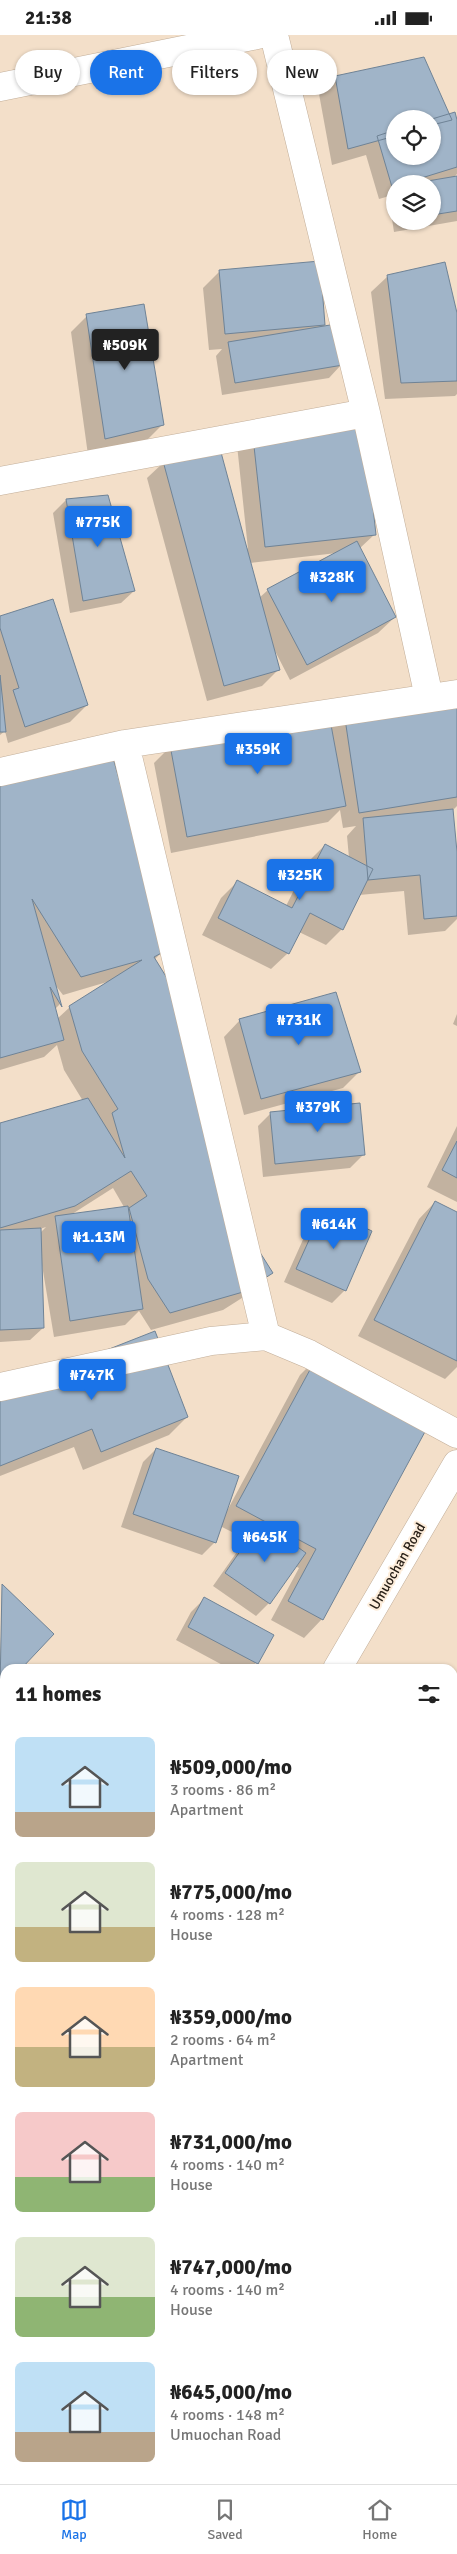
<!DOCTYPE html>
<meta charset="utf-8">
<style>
body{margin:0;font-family:Signika,sans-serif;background:#f2f2f2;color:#222;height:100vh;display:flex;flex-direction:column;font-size:19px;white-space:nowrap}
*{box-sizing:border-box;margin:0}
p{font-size:16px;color:#767676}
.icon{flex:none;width:28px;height:28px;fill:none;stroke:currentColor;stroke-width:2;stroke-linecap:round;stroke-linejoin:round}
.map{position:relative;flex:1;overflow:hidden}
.drawer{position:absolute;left:0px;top:1629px;width:458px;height:821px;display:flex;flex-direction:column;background:#fff;border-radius:15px 15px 0 0;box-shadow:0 1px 4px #0004}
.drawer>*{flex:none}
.banner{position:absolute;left:15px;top:15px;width:428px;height:45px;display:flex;gap:10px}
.fabs{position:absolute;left:386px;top:75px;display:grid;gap:10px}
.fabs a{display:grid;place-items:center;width:55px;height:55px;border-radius:50%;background:#fff;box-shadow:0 1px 4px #0004;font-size:25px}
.price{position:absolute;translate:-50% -42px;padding:0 11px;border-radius:5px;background:#1a73e8;color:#fff;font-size:16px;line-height:32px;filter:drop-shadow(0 1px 2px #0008)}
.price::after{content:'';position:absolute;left:50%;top:30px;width:15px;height:11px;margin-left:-8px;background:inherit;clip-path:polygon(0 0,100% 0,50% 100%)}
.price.current{background:#222;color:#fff}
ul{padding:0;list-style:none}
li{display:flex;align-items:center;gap:15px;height:125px;padding:0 15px}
li span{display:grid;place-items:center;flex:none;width:140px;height:100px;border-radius:8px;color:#555}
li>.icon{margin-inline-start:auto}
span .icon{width:60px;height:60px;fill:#fffc;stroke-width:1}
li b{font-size:21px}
h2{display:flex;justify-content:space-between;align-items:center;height:60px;padding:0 15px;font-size:21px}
.pill{padding:0 18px;border-radius:22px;background:#fff;box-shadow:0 1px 4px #0004;font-size:18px;line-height:45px}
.pill.current{background:#1a73e8;color:#fff}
.status{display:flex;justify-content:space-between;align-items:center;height:35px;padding:0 25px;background:#fff;direction:ltr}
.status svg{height:14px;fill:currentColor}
.dock{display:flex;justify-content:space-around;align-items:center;height:70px;border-top:1px solid #e0e0e0;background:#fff;font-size:14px;color:#767676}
.dock a{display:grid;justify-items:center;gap:2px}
.dock .current{color:#1a73e8}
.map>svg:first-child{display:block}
</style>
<div class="status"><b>21:38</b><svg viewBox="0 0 49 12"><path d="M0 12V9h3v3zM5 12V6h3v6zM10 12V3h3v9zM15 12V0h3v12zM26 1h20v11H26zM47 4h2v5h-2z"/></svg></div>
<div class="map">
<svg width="457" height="2449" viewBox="0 0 457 2449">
<rect width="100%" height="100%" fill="#f3dfc9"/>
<path fill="#0003" fill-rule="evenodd" d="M423,24L449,80L457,90V139L454,142H457V186L394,197L389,164L393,160L379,164L366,120L332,130L319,59L335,42ZM395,84H432V121H395ZM395,149H432V186H395Z
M318,228L324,292L341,330L329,343L222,360L216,321L222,314L209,315L203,253L220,236Z
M388,241L457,284V359L455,361L385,364L371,257Z
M87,281L163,389L146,406L88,420L71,297Z
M253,394L375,499L359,514L395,582L378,598L290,645L275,616L279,634L262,651L207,666L147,443L164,427L248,514L237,410ZM337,518L268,555L259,563L250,528Z
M107,461L134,556L121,568L70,578L53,478L66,465Z
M0,583L87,670L70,687L8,708L5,696L0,700Z
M457,659V771L452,776L457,832V884L445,896L408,900L404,856L359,860L342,894L326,910L299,897L288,918L271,934L202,900L221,863L237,847L286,871L308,827L325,810L349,823L347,801L356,791L343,793L340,775L328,787L171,818L154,728L171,711Z
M0,752L165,914L154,925L241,1190L271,1238L253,1256L223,1275L151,1295L139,1276L125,1290L54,1302L41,1224L43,1293L30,1305L0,1307V1089L83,1066L64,1035L57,1010L44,1022L0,1035ZM53,947L63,960L107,947L70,972L57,984L55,974L60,969ZM113,1153L124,1172L69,1181ZM46,1192L40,1198V1194Z
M457,979V991L453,989Z
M240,985L359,1037L343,1053L244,1080L224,1002Z
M271,1078L363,1120L350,1133L263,1142L258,1091Z
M457,1091V1167L427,1152Z
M435,1167L457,1178V1332L445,1344L358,1301L419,1184Z
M323,1176L345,1255L332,1268L284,1247L310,1189Z
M318,1322L322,1584L304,1603L271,1585L299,1533L295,1531L269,1568L256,1581L213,1551L246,1504L220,1491L215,1507L202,1520L121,1492L143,1427L156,1414L228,1474L300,1340Z
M0,1359L187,1382L169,1400L83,1435L74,1412L0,1441Z
M2,1550L52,1599L5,1634V1648L0,1654Z
M204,1564L273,1600L252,1634H230L176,1605L191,1577Z
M1,1908L5,1909V1995L0,1994Z
M457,2034V2067L452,2066V2048Z
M163,2445H317V2449H163Z
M353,2445H428V2449H353Z"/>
<path fill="#a0b4c8" stroke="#6f8396" d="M424,22L452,85L432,90V84H395V101L348,114L335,41Z
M455,77L457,85V132L402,149H395L392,152L377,101L395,95V121H432V84Z
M457,141V176L432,180V149H410Z
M320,226L325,290L225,299L219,235Z
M445,227L457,278V346L401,348L387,240Z
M144,269L164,390L105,404L86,279Z
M336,289L343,330L235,348L228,307Z
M363,380L376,500L265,512L252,393Z
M219,410L280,635L224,651L163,426Z
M108,460L135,556L83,566L66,464Z
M357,506L396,582L307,630L267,554Z
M53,564L88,670L25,692L13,655L19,653L0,593V581Z
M0,640L6,697H0Z
M457,658V762L359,778L344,677Z
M329,679L346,771L187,802L170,710Z
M112,719L167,915L154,922L178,961L242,1189L273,1238L243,1257L170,1278L148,1244L129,1173L147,1161L131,1136L75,1171L0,1193V1088L88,1063L125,1123L112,1078L118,1074L82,1016L69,971L142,925L81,942L32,864L62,972L50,952L64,1005L0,1023V751Z
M453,774L457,817V881L424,884L420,840L368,845L363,783Z
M325,809L373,834L343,895L310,878L289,919L218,883L237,845L292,873Z
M336,957L361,1037L261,1064L239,984Z
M360,1068L365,1120L275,1129L270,1077Z
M457,1106V1143L442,1135Z
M435,1166L457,1177V1326L374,1285Z
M128,1171L143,1274L70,1286L55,1181Z
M323,1174L372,1196L346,1256L296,1234Z
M41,1193L44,1293L0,1295V1195Z
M155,1296L188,1382L101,1417L92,1394L0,1431V1357Z
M318,1320L433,1382L323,1585L288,1566L316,1514L236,1471Z
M156,1413L239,1441L216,1508L133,1479Z
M261,1486L306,1518L270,1569L225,1538Z
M2,1549L54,1599L21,1634H5V1650L0,1655Z
M204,1562L274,1600L258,1629L188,1592Z
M1,1907L5,1908V1976L0,1975Z
M28,2445H114V2449H18V2447Z
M180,2445H318L319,2449H180Z
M366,2445H429V2449H366Z"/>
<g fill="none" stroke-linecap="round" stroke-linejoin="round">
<g stroke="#c2ae99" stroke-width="29">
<path id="minor" d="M274,0L366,378L429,662
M0,52L257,0
M0,446L366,378
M125,709L266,1301
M0,737L125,709L457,659
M0,1352L211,1306L266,1301L309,1319L457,1399
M337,1634L457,1429
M0,1703L5,1702
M0,2177L5,2181
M0,2244L5,2230
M0,2317L5,2318"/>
</g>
<use href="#minor" stroke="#fff" stroke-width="28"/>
</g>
<g text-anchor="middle" stroke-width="4" stroke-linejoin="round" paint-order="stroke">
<g font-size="14" fill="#292119" stroke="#fdeddb">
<text transform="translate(397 1531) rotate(-60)" y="5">Umuochan Road</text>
</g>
</g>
</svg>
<div class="fabs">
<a><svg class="icon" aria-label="locate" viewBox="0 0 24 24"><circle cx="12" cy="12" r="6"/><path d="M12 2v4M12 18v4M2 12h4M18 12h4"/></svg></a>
<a><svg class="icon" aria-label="layers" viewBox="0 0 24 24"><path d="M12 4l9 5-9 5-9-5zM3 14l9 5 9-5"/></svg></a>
</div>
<b class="price current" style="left:125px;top:336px">₦509K</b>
<b class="price" style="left:98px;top:513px">₦775K</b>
<b class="price" style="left:332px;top:568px">₦328K</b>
<b class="price" style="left:258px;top:740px">₦359K</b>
<b class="price" style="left:300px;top:866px">₦325K</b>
<b class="price" style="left:299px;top:1011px">₦731K</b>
<b class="price" style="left:318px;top:1098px">₦379K</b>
<b class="price" style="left:334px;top:1215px">₦614K</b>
<b class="price" style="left:99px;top:1228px">₦1.13M</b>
<b class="price" style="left:92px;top:1366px">₦747K</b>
<b class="price" style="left:265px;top:1528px">₦645K</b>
<div class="banner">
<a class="pill">Buy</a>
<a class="pill current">Rent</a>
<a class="pill">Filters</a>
<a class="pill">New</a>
</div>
<section class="drawer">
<h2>11 homes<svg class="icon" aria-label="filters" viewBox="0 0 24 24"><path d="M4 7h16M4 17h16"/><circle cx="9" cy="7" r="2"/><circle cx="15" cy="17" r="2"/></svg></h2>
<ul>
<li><span style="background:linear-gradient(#bfe0f5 75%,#b9a48a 0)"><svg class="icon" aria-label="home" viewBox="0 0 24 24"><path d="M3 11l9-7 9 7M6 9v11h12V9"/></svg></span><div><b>₦509,000/mo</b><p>3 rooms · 86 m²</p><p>Apartment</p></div></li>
<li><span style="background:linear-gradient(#dfe7d0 65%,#c2b280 0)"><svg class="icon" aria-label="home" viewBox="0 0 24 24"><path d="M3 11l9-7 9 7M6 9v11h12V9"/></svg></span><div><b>₦775,000/mo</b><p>4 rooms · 128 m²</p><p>House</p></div></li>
<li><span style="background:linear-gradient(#ffd9b3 60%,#c2b280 0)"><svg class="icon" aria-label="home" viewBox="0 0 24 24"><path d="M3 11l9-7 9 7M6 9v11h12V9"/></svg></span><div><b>₦359,000/mo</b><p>2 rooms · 64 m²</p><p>Apartment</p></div></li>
<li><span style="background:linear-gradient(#f6c9c9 65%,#8fb573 0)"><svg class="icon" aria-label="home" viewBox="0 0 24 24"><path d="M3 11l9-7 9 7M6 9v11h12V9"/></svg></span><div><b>₦731,000/mo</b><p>4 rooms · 140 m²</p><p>House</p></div></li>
<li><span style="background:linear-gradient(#dfe7d0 60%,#8fb573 0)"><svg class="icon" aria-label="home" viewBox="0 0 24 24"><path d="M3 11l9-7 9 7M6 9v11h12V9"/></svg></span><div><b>₦747,000/mo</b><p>4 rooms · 140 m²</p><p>House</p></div></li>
<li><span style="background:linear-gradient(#bfe0f5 70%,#b9a48a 0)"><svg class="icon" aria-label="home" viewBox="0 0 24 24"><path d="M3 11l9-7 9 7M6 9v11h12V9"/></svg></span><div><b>₦645,000/mo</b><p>4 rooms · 148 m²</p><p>Umuochan Road</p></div></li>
</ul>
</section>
</div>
<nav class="dock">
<a class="current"><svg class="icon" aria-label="map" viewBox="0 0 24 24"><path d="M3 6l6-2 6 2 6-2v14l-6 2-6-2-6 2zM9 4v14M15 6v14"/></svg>Map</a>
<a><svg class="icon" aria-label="saved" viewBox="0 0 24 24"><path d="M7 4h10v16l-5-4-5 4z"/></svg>Saved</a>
<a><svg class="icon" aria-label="home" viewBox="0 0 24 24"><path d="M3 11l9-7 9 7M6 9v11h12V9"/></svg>Home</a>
</nav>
